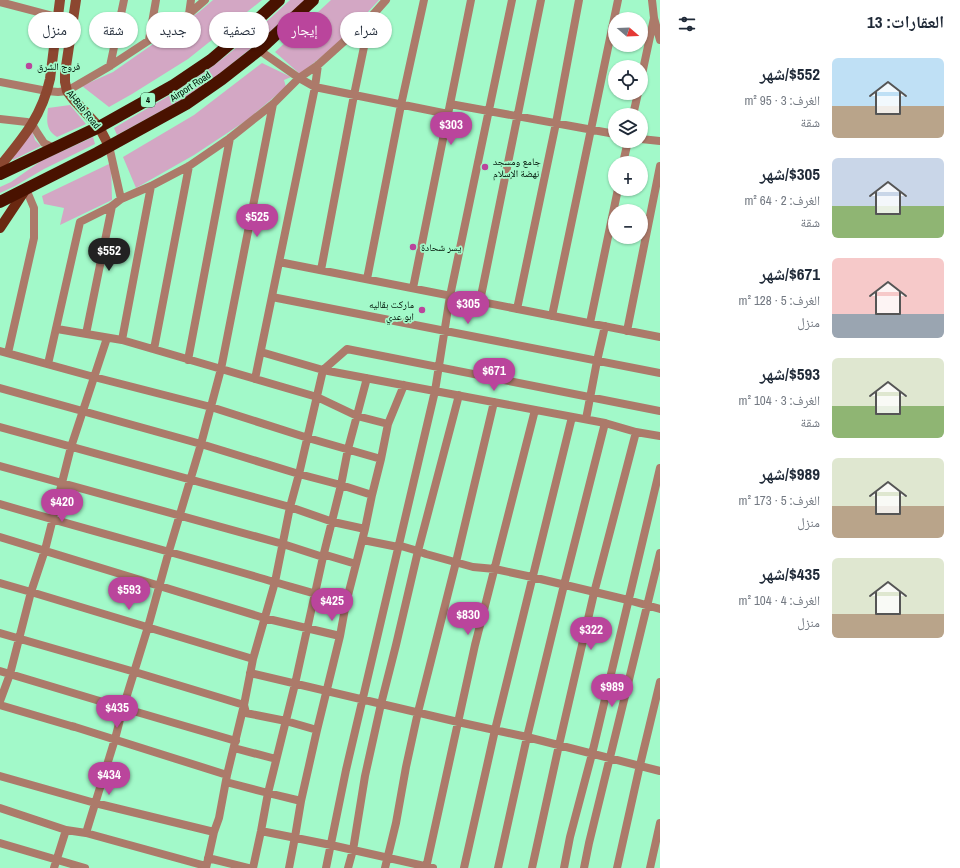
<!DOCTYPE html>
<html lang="ar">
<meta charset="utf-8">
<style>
body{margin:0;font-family:"Archivo Narrow","Noto Naskh Arabic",sans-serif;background:#f6f6f7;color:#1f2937;direction:rtl;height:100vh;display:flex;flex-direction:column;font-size:15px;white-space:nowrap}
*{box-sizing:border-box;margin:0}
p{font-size:13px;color:#747a83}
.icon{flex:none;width:22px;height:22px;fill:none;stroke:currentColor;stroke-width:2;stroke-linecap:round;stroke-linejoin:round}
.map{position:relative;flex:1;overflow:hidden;direction:ltr}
.sheet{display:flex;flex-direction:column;background:#fff;width:300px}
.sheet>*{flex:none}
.top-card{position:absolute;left:12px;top:12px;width:380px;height:36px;direction:rtl;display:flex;gap:8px}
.needle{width:26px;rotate:109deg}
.tools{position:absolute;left:608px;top:12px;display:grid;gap:8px}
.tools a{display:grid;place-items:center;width:40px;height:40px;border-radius:50%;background:#fff;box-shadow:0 1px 3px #0004;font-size:20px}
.price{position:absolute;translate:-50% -34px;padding:0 9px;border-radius:14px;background:#ba459c;color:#fff;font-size:13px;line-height:26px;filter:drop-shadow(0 1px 2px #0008)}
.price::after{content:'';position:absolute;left:50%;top:24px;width:12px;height:9px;margin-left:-6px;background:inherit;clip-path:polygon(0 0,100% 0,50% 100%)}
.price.selected{background:#222;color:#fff}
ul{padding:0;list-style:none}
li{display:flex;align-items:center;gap:12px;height:100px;padding:0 16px}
li span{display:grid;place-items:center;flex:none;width:112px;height:80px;border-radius:6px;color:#555}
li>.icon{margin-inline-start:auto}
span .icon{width:48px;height:48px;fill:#fffc;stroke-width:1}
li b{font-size:17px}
h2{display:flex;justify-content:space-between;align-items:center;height:48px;padding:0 16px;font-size:17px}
.pill{padding:0 14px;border-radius:18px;background:#fff;box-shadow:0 1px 3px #0004;font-size:14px;line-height:36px}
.pill.selected{background:#ba459c;color:#fff}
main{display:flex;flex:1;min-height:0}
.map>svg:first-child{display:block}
</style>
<main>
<section class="sheet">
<h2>العقارات: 13<svg class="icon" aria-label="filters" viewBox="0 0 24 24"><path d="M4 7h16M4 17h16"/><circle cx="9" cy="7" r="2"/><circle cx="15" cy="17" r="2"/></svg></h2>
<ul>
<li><span style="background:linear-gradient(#bfe0f5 60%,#b9a48a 0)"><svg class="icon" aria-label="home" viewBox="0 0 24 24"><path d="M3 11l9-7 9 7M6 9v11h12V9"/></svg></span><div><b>$552/شهر</b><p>الغرف: 3 · 95 m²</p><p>شقة</p></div></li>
<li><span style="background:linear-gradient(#c9d6e8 60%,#8fb573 0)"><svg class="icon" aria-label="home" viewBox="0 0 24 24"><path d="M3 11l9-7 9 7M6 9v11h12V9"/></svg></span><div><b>$305/شهر</b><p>الغرف: 2 · 64 m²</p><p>شقة</p></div></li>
<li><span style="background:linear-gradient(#f6c9c9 70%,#9aa5b1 0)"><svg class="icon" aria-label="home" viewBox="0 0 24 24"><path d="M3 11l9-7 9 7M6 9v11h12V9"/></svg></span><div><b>$671/شهر</b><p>الغرف: 5 · 128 m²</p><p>منزل</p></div></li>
<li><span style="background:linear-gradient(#dfe7d0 60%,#8fb573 0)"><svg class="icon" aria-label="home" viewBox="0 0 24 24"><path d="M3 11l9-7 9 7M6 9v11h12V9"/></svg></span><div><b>$593/شهر</b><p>الغرف: 3 · 104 m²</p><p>شقة</p></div></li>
<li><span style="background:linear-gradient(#dfe7d0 60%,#b9a48a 0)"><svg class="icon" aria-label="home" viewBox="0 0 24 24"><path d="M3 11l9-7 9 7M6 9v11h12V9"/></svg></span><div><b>$989/شهر</b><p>الغرف: 5 · 173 m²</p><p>منزل</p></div></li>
<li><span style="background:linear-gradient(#dfe7d0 70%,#b9a48a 0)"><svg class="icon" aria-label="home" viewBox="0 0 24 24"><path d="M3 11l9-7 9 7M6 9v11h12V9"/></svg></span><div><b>$435/شهر</b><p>الغرف: 4 · 104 m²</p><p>منزل</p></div></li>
</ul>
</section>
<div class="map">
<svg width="660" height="868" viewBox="0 0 660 868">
<rect width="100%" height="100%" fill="#a2f9c9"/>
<path fill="#d3a7c4" d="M213,0H262L188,59L132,94L109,107L82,86L113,72L199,12Z
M290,0H305L255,45L219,74L183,99L117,135L114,128C148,108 182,89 213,66C240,46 265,23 290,0Z
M331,0H379L340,42L300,74L275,52Z
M262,63L291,77L284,80L286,87L247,120L194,155L136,188L123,157L194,115Z
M70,105L86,124L57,137C45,129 47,121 48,108Z
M32,130L35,140L41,146L13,160L12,158Z
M93,137L95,144L44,169L15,186L0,193V187L11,182L41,161Z
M111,163L112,200L60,225L64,208L44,204L42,196Z"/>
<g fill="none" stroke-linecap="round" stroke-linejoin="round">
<path stroke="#ac7a6a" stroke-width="8" d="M652,0L654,18L660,40
M0,2L57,17
M189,14L191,0
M149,40L156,0
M259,50L299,78L315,87L448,114
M110,66L124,0
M641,79L654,18
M0,82L47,91L58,92L67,91L110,66L189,14L205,0
M450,104L615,134
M633,115L638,93
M0,119L27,122L32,124L38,134L44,143L54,148
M641,139L660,141
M109,146L121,199
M623,163L628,141
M279,262L660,337
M321,270L354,95L370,18
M367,279L401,105L424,0
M413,288L471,0
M272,297L660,373
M480,301L541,0
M517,309L556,123L579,0
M552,316L618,0
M590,323L618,189
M57,329L122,340L317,397L357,416L388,424
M627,331L660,166
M86,334L112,206
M122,340L151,186
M154,349L189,166
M0,351L94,377L211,407L308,438L381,459
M261,352L323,370L605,423L636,432L660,436
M8,353L34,238V208L26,189
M188,360L230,138
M48,364L80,222L112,206L121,199L151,186L189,166L230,138L273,104L299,78L318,65L370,18L386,0
M255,379L315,87L318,65
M0,388L201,444L299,474L341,485L372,495
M586,419L597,361L605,326
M0,427L290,507L333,522L365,529
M0,466L283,544L323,557L326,555L356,564
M0,504C88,530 176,553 264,579C291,587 318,594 346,603
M0,537L264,618L340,636
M363,540L398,547L401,546L418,551L426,554L473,567L495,569L532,577L628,600L660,609
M0,583L31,592L253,659
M0,633L135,672L244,705L246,713L286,721L317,730
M0,671L123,708L236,741
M250,673L458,722L527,737L660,771
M0,701L10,674L31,592L45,550L71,447L107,338
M0,705L71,726L75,727L227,775
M234,748L276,759
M0,776L95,803L214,832
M226,782L268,793L301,801
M0,808L66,830L86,833L206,866
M261,831L331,845L433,868
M86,833L115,739L123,708L148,627L169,551L201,444L221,369L273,104
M0,843L85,868
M208,858L248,868
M54,868L66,830
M206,868L214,832L219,818L227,775L244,705L253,659L275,582L290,507L299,474L323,370L347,349L660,411
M253,868L261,831L268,793L295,684L323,557L341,485L348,449L367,378
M289,868L295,837L301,801L317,730L340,636L346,603L365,529L372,495L381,459L388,424L404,385
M326,868L346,770L435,391L450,296L512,0
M348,868L353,850L365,776L381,704L396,645L418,551L459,395
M385,868L396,823L406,767L418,712L456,562L494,402
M426,868L475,645L535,410
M464,868L495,730L572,417
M498,868L527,737L564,585L605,423
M532,868L559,745L594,593L636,432
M564,868L570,837L592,754L660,468
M584,868L589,843L660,553
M617,868L640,765L660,682
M650,868L660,823"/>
<path stroke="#8c4730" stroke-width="10" d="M76,0L65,73V82L67,91L73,99L99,127L109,146
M0,166C23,138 42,116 50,79L60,0"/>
<path stroke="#6a2811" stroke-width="10" d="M0,228L26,189"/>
<path stroke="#491200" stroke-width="12" d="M0,174L99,127L174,85L211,60L245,31L279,0
M0,202L97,153L186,104L222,79L259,50L313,0"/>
</g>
<g fill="#ba459c" stroke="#a2f9c9" stroke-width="1.5">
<circle cx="29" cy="66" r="4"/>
<circle cx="485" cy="167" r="4"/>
<circle cx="413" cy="247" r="4"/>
<circle cx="422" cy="310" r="4"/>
</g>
<g text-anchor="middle" stroke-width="3.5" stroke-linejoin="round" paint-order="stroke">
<rect fill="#a2f9c9" stroke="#315841" stroke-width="1" x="141" y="93" width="14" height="14" rx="3"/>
<g font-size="9" font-weight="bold" fill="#001307">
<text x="148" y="103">4</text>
</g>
<g font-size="10" fill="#001307" stroke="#a2f9c9" text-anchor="start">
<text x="37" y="70">فروج الشرق</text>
<text x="493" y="165">جامع ومسجد<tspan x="493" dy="12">نهضة الإسلام</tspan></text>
<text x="421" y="251">يسر شحادة</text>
<text x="414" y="308" text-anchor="end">ماركت بقاليه<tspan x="414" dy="12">ابو عدي</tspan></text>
</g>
<g font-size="10" fill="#001307" stroke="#a2f9c9">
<text transform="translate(190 86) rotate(-33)" y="4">Airport Road</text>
<text transform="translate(84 109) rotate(51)" y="4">Al-Bab Road</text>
</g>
</g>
</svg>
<div class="tools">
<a><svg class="needle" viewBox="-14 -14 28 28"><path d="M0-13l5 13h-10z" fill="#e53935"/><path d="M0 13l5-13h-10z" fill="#747a83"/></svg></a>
<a><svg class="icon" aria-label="locate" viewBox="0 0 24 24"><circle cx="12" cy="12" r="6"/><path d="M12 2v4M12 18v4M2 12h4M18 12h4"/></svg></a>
<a><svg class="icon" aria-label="layers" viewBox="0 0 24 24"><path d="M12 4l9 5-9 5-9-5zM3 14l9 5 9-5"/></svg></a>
<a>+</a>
<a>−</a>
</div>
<b class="price" style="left:451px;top:146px">$303</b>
<b class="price" style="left:257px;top:238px">$525</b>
<b class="price selected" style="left:109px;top:272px">$552</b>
<b class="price" style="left:468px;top:325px">$305</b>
<b class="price" style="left:494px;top:392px">$671</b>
<b class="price" style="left:62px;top:523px">$420</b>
<b class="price" style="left:129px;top:611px">$593</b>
<b class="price" style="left:332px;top:622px">$425</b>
<b class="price" style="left:468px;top:636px">$830</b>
<b class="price" style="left:591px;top:651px">$322</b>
<b class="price" style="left:612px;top:708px">$989</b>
<b class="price" style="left:117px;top:729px">$435</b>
<b class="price" style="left:109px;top:796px">$434</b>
<div class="top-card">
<a class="pill">شراء</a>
<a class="pill selected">إيجار</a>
<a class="pill">تصفية</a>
<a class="pill">جديد</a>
<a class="pill">شقة</a>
<a class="pill">منزل</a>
</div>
</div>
</main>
